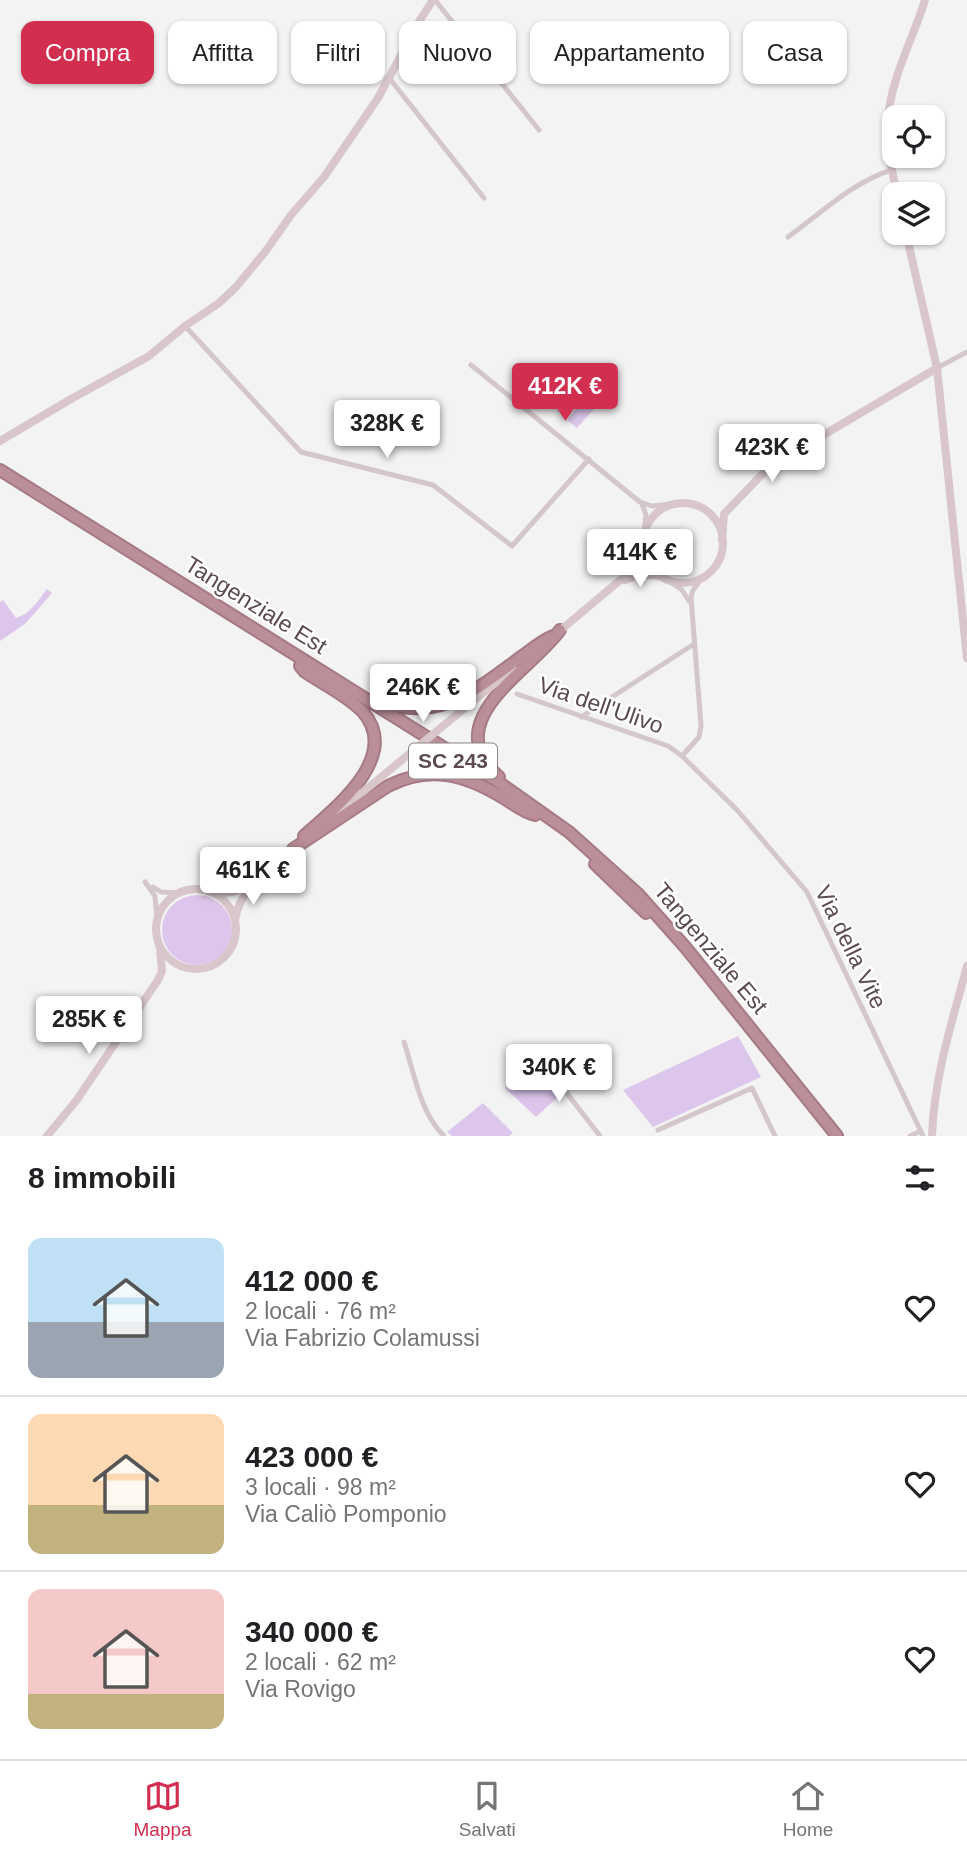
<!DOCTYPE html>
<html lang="it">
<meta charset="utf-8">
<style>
body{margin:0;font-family:Arial,sans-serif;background:#f6f6f6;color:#202124;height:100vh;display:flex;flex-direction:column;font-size:26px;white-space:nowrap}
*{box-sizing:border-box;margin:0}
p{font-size:23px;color:#757577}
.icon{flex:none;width:38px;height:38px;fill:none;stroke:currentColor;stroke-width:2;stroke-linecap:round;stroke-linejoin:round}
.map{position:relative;height:1136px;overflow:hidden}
.details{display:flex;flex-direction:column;background:#fff;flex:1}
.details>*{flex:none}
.hud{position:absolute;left:21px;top:21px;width:926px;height:63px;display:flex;gap:14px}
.buttons{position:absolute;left:882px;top:105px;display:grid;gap:14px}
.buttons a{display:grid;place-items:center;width:63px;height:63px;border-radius:14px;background:#fff;box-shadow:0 2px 5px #0004;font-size:35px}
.price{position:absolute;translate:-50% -60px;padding:0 16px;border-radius:7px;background:#fff;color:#222;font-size:23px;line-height:46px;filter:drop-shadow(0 2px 4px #0008)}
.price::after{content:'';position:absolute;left:50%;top:42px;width:21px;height:16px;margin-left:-10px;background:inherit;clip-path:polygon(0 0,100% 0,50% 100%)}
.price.current{background:#d12e50;color:#fff}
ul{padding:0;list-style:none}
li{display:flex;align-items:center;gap:21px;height:175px;padding:0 28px}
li+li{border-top:2px solid #e0e0e0}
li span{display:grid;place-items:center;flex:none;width:196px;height:140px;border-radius:14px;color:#555}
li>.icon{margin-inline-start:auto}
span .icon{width:84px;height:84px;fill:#fffc;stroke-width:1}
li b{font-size:30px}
h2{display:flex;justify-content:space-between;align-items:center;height:84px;padding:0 28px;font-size:30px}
.pill{padding:0 24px;border-radius:14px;background:#fff;box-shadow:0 2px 5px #0004;font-size:24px;line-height:63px}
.pill.current{background:#d12e50;color:#fff}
.dock{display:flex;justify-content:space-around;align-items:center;height:98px;border-top:2px solid #e0e0e0;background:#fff;font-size:19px;color:#757577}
.dock a{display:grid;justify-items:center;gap:4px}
.dock .current{color:#d12e50}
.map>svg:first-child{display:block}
</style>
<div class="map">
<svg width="967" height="1136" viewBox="0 0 967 1136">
<rect width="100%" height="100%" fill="#f2f3f2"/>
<path fill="#ddc6eb" d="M584,400L594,409L577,428L567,420Z
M47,589L52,593L26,623L0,641V602L3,600L16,618C30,614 38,601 47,589Z
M162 930a35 35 0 1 1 70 0a35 35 0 1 1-70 0Z
M738,1036L761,1077L653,1127L623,1090Z
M537,1061L562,1093L536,1117L505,1088Z
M483,1103L513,1133L509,1136H452L447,1132Z"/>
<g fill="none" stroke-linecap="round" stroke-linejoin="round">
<g stroke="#a67a85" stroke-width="14">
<path id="highway" d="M0,470L494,779L569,832L638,894L686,948L837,1136
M300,666L305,672C323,684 348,696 363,712C402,757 334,809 304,836
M375,699C437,725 473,692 521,657C531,650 541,641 553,636
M499,777C436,720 531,671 560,630
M293,849L388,786C429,765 464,774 502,797C512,803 523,812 535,815
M595,864L646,913"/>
</g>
<path stroke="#d4c7cb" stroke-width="5" d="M435,0L539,130
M390,79L484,198
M788,237C820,214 854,181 892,170
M185,326L301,452L433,485L512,546L589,459
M471,365L640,502L652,506L672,504
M937,368L967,352
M642,504L646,515L644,533
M667,580L682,590L689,601
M517,694L668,746L682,756L737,810L807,892L923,1136
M581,717L694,644
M682,756L699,737L701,726L691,597L693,590L702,578
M145,882L155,896L157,918
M153,887L161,892L180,893
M404,1042C414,1072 420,1113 444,1136
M539,1057L600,1136
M658,1130L752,1088L775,1136
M910,1136L921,1131"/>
<path stroke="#d8c6cb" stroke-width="8" d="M897,194C892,170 885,144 888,119C891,78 913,39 925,0
M906,233L937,368L967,658
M0,441L71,399L149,356L185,326L219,303L236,287L265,252L291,215L324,177L378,98L420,20L433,0
M643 543a40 40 0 1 1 80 0a40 40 0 1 1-80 0Z
M722,540L724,514L769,467L937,368
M625,580L641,574L660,576
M556,634L631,571L642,548
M472,702L513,669
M333,816L391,769
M156 929a40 40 0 1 1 80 0a40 40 0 1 1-80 0Z
M216,894L232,892L247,886
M235,920C240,886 271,867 296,846
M47,1136L76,1101L158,980L162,971L160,948
M932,1136C934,1077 952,1022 967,966"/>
<use href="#highway" stroke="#ba8f9a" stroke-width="10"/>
<path stroke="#d8c6cb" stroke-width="8" d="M391,769L472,702"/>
</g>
<g text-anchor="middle" stroke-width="5" stroke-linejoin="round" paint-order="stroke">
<rect fill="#fff" stroke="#8e8184" stroke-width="2" x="409" y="743.5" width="88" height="35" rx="5"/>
<g font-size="21" font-weight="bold" fill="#5d4b50">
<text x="453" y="768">SC 243</text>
</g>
<g font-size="23" fill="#5d4b50" stroke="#fff">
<text transform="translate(256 605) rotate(32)" y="8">Tangenziale Est</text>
<text transform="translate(601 705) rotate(19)" y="8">Via dell'Ulivo</text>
<text transform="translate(851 947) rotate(64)" y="8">Via della Vite</text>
<text transform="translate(711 948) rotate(50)" y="8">Tangenziale Est</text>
</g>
</g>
</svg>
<div class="buttons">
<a><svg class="icon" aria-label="locate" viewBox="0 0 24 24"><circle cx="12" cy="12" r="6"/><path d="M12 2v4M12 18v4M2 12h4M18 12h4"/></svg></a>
<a><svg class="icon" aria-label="layers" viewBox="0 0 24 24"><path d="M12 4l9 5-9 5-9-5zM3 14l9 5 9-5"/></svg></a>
</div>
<b class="price current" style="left:565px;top:423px">412K €</b>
<b class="price" style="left:387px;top:460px">328K €</b>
<b class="price" style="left:772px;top:484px">423K €</b>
<b class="price" style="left:640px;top:589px">414K €</b>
<b class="price" style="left:423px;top:724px">246K €</b>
<b class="price" style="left:253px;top:907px">461K €</b>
<b class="price" style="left:89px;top:1056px">285K €</b>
<b class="price" style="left:559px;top:1104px">340K €</b>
<div class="hud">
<a class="pill current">Compra</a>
<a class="pill">Affitta</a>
<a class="pill">Filtri</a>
<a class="pill">Nuovo</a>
<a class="pill">Appartamento</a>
<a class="pill">Casa</a>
</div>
</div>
<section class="details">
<h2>8 immobili<svg class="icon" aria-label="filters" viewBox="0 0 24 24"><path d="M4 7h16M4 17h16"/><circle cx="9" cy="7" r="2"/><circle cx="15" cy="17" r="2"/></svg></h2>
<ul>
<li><span style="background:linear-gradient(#bfe0f5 60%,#9aa5b1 0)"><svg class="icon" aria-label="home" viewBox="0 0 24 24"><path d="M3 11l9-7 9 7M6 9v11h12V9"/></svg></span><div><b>412 000 €</b><p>2 locali · 76 m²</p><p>Via Fabrizio Colamussi</p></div><svg class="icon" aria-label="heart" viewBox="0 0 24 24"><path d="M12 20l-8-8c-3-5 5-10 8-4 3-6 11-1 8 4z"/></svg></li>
<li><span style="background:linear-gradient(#ffd9b3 65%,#c2b280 0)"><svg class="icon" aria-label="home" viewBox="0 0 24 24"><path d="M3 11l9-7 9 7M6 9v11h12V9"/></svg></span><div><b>423 000 €</b><p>3 locali · 98 m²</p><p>Via Caliò Pomponio</p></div><svg class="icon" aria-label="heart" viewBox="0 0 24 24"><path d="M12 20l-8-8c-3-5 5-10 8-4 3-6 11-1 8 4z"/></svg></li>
<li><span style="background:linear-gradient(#f6c9c9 75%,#c2b280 0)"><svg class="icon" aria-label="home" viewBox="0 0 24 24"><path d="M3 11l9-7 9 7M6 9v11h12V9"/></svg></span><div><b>340 000 €</b><p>2 locali · 62 m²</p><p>Via Rovigo</p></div><svg class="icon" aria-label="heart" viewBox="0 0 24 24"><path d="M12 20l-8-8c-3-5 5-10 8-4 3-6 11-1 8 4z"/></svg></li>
</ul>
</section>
<nav class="dock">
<a class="current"><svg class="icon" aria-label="map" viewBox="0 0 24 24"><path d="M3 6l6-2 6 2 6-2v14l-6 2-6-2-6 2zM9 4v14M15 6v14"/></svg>Mappa</a>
<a><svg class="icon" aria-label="saved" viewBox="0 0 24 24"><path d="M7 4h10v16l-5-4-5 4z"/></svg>Salvati</a>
<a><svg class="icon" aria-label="home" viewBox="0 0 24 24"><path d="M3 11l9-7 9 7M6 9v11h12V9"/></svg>Home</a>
</nav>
